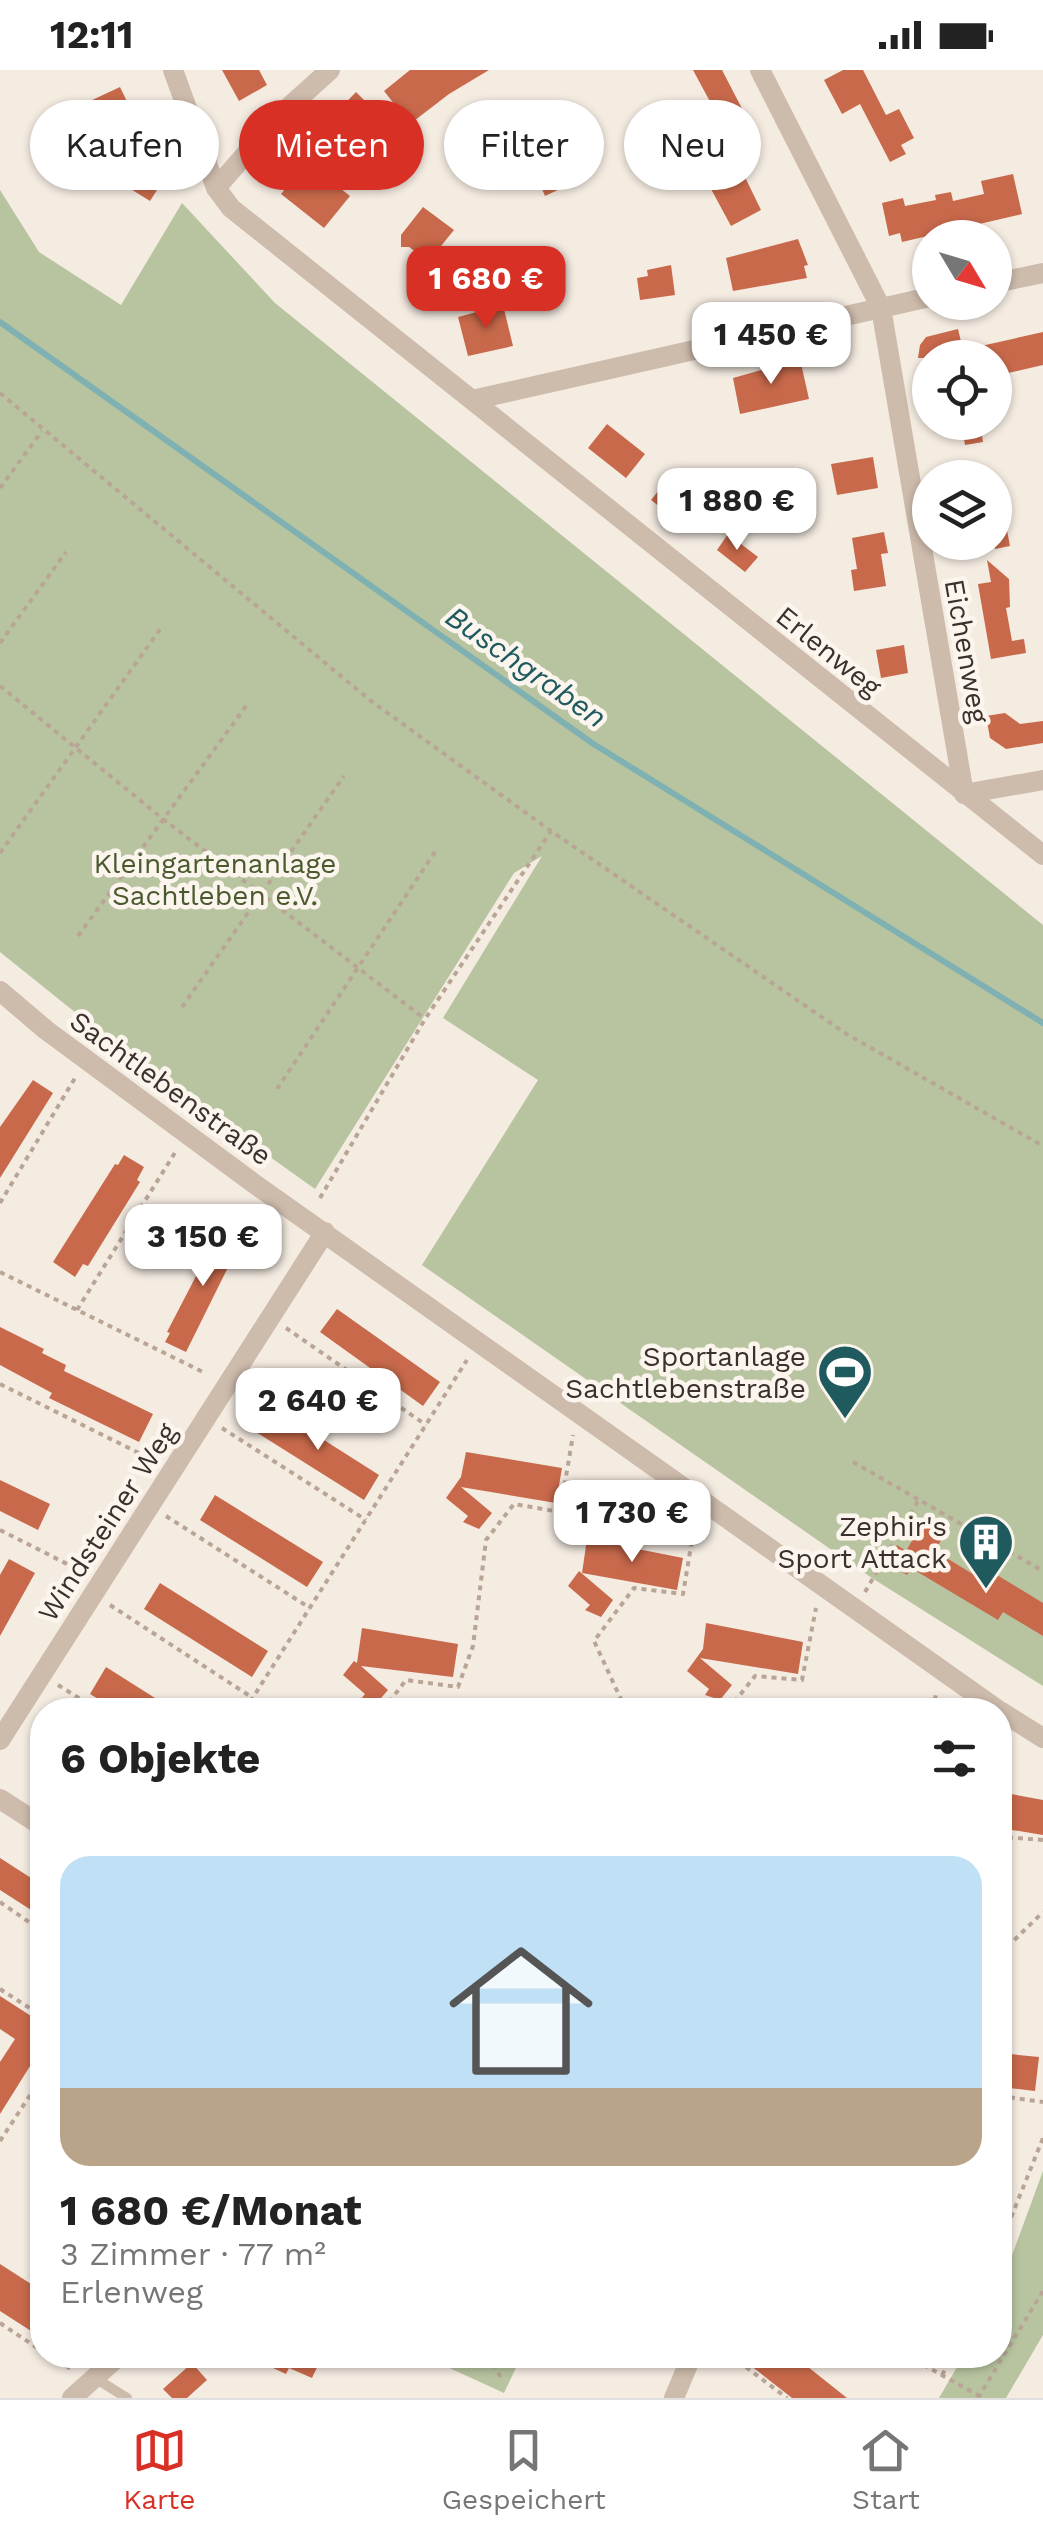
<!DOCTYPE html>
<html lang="de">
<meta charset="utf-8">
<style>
body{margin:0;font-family:"Work Sans",sans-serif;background:#f2f2f2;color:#222;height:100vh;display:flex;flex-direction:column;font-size:38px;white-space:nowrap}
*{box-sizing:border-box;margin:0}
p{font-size:32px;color:#767676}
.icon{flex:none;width:55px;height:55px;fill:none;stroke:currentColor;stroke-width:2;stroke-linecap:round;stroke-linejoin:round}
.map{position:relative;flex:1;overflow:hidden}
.details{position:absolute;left:30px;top:1628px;width:982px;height:670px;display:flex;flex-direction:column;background:#fff;border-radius:40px;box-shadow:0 2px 8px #0004}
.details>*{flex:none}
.guide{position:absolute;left:30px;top:30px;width:985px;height:90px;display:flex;gap:20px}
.needle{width:65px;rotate:128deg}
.fabs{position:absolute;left:912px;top:150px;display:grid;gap:20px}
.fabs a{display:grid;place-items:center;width:100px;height:100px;border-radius:50%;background:#fff;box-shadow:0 2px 8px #0004;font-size:50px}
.price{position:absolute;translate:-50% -85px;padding:0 22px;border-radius:20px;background:#fff;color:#222;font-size:32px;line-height:65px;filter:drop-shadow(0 2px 5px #0008)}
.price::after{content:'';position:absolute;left:50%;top:60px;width:30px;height:22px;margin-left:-15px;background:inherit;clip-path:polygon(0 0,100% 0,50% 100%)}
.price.selected{background:#d93025;color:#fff}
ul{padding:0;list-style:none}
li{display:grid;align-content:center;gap:20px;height:530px;padding:0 30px}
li+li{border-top:2px solid #e0e0e0}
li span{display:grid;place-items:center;height:310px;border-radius:30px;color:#555}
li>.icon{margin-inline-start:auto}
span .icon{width:180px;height:180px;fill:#fffc;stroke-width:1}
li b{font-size:42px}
h2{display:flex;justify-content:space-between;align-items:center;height:120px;padding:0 30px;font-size:42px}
.tag{padding:0 35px;border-radius:45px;background:#fff;box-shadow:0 2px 8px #0004;font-size:35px;line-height:90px}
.tag.selected{background:#d93025;color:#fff}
.status{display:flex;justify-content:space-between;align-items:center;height:70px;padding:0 50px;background:#fff;direction:ltr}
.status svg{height:28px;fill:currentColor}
.menu{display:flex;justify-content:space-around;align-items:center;height:140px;border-top:2px solid #e0e0e0;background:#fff;font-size:28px;color:#767676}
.menu a{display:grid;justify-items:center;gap:5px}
.menu .selected{color:#d93025}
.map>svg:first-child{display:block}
</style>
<div class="status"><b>12:11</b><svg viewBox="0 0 49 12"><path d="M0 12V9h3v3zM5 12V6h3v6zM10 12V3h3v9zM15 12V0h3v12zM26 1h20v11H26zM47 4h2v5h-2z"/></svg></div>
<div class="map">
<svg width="1043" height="2328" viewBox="0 0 1043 2328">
<rect width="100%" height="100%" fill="#f4ebe1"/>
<path fill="#b8c4a0" d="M0,120L39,182L121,235L182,133L275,233L1043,855V1616L872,1508L422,1195L538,1010L443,948L542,786L514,803L315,1119L137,992L0,882Z
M1043,2101V2265L1006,2328H939L964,2285H1000V2218Z
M421,2285H522L504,2323Z"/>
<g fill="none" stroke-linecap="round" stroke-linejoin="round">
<path stroke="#7fb0b2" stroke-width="6" d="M0,252L592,673L1043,953"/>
</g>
<path fill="#c8694b" d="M222,0H259L267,15L239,31Z
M410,0H489L449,24L410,54L384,21Z
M693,0H722L750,54L717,71L707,52L714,48L710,40L714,39Z
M843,0H863L886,45L899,39L914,68L901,75L906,84L890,92L860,34L842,44L824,10Z
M120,17L134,46L104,60L90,31Z
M356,22L376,42L348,71L328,51Z
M137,77L171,98L150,131L121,113L133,94L128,91Z
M568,87L579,110L545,126L535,102Z
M307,92L350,126L324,158L281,124Z
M743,103L761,140L731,156L711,119Z
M1013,104L1022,144L902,172L900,163L889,166L882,133L903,128L905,136L936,130L935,125L951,122L953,131L984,124L981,111Z
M423,137L454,160L437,181L432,177L424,188L409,177H401V165Z
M798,169L808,195L804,196L807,208L733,221L726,188Z
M671,195L675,225L640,230L637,208L648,206L647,200Z
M503,235L513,276L468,286L458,247Z
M958,259L963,280L1043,262V295L995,306V288H918L920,275L926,267Z
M800,289L809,329L740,344L733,308Z
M961,352H980L983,372L965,375Z
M607,354L645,384L626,408L588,378Z
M873,387L878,418L837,425L831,394Z
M676,399L712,428L691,454L674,439L669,444L651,430Z
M1002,434L1010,476L995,479V435Z
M884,462L888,483L881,484L886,516L854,521L851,500L857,499L852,468Z
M728,464L758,487L745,502L717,480Z
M987,490L1009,509L1010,537L1006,538L1012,571L1024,569L1026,583L991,589L978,514L991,512Z
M904,575L908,603L881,608L876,580Z
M1005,643L1020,654L1043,651V673L1006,679L990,668L986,646Z
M33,1010L53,1023L0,1108V1057Z
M124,1085L144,1097L137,1110L140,1112L88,1196L83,1194L75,1207L53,1192L115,1094L118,1095Z
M222,1156L243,1167L186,1282L165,1272L170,1263L167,1262Z
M337,1239L440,1312L423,1336L320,1262Z
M0,1257L44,1279L42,1283L66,1295L64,1301L153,1344L139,1372L49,1328L52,1323L0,1295Z
M272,1337L379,1405L364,1430L256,1362Z
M466,1382L562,1398L556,1433L461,1417L492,1443L479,1459L463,1452L468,1446L446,1428L461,1407Z
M0,1410L50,1434L38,1460L0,1441Z
M215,1425L323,1492L307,1517L200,1450Z
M923,1452L944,1465L935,1481L981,1509L987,1499L1043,1533V1566L1003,1542L998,1550L911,1498L907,1505L886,1492L897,1475L906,1481Z
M587,1469L683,1488L677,1520L582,1503Z
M9,1489L35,1503L0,1566V1505Z
M579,1501L613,1530L601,1547L585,1540L590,1535L568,1516Z
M160,1513L268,1581L252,1607L144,1539Z
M706,1553L803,1572L798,1604L700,1588L732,1615L720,1630L705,1625L709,1619L687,1601L703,1579Z
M362,1558L458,1574L453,1607L361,1596L388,1620L375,1635L360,1630L365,1624L343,1605L354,1591L357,1593Z
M106,1597L174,1640H116L90,1624Z
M1000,1722L1043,1730V1765L1000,1758Z
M0,1788L42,1815V1847L0,1820Z
M0,1926L42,1953V1977L0,2044V1992L15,1969L0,1959Z
M1000,1983L1039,1987L1035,2021L1000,2017Z
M0,2194L42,2221V2268L0,2241Z
M245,2285H323L312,2308L289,2298L286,2304Z
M737,2285H793L847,2328H792Z
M192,2293L207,2310L187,2328H172L163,2319Z"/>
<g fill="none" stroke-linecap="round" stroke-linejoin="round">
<path stroke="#b9a596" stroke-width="4" stroke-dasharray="5 5" stroke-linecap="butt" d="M0,323L371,631L551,761L845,963L1043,1076
M0,418L42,361
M0,573L66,482
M0,616L163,749L425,949
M0,783L161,558
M78,866L249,632
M182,937L344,706
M277,1019L437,779
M320,1128L425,949L551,761
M0,1133L75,1008
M0,1202L205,1303
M77,1240L176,1081
M286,1258L426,1355
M0,1314L151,1389
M222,1358L366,1450
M853,1392L1043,1501
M166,1446L310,1538
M0,1460L81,1501
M865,1522L918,1431
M110,1535L253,1628
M58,1615L98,1640
M245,1640L467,1290
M383,1640L406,1610L458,1617L473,1576L486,1470L514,1434L560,1442L573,1365
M626,1640L594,1571L634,1518L683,1524L695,1452
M728,1640L755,1606L802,1610L816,1538
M933,1640L936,1624
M1000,1771L1003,1767L1043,1770
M0,1832L42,1861
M1000,1884L1043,1842
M0,1919L42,1946
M1000,2026L1043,2032
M0,2071L42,2007
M1000,2175L1043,2068
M0,2253L42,2281
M49,2285L74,2301
M489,2285L501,2308
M730,2285L787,2328
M906,2285L983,2328
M942,2305L953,2285
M978,2328L1043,2221"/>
<path stroke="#cdbbac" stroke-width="10" d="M95,2308L127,2328"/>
<path stroke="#cdbbac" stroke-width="20" d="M173,0L216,118L231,138L1043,785
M760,0L881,238L964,724L1043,710
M216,118L280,45L330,0
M995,213L1043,203
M472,330L930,227
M0,921L46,960L256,1115L998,1640
M1000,1641L1043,1668
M0,1670L325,1162
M0,1729L42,1756
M72,2328L120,2285
M674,2328L692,2285"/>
</g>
<defs>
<g id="stadium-pin" transform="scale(2.875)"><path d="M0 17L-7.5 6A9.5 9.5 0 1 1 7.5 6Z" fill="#1f5a5e" stroke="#fbf5ee"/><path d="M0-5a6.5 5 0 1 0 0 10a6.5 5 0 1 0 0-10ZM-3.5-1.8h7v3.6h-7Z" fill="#fff"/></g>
<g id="building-pin" transform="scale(2.875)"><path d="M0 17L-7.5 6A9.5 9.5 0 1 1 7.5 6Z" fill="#1f5a5e" stroke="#fbf5ee"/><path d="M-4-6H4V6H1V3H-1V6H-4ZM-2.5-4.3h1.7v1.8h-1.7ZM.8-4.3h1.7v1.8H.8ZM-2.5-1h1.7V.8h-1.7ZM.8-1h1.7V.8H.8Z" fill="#fff"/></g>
</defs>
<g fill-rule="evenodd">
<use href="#stadium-pin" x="845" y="1302"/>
<use href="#building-pin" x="986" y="1472"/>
</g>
<g text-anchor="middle" stroke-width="9" stroke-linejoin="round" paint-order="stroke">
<g font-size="28" fill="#3b302b" stroke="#fbf5ee">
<text transform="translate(829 581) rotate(39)" y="10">Erlenweg</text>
<text transform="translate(967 581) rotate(80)" y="10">Eichenweg</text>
<text transform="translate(171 1018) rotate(36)" y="10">Sachtlebenstraße</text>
<text transform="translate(107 1452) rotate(-57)" y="10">Windsteiner Weg</text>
</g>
<g font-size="28" fill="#4a5a2e" stroke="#fbf5ee">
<text x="215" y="803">Kleingartenanlage<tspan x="215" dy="32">Sachtleben e.V.</tspan></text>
</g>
<g font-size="28" fill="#3b302b" stroke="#fbf5ee" text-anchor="end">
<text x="806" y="1296">Sportanlage<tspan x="806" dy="32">Sachtlebenstraße</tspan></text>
<text x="947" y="1466">Zephir's<tspan x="947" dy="32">Sport Attack</tspan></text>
</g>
<g font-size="30" font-style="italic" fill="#1f5a5e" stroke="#fbf5ee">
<text transform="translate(526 597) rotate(35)" y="10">Buschgraben</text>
</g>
</g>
</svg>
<div class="fabs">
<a><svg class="needle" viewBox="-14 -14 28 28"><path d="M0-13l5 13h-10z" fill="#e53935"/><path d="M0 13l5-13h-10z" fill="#767676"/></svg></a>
<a><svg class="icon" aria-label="locate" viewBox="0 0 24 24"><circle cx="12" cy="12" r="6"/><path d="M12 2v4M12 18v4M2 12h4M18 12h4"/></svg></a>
<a><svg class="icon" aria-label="layers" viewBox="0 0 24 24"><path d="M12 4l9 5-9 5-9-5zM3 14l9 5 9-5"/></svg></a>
</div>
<b class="price selected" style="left:486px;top:261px">1 680 €</b>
<b class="price" style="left:771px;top:317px">1 450 €</b>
<b class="price" style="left:737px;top:483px">1 880 €</b>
<b class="price" style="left:203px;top:1219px">3 150 €</b>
<b class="price" style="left:318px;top:1383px">2 640 €</b>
<b class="price" style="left:632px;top:1495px">1 730 €</b>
<div class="guide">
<a class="tag">Kaufen</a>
<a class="tag selected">Mieten</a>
<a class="tag">Filter</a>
<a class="tag">Neu</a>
</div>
<section class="details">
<h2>6 Objekte<svg class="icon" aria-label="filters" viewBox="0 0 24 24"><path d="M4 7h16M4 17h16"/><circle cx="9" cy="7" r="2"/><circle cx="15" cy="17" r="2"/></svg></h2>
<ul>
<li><span style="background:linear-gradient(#bfe0f5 75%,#b9a48a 0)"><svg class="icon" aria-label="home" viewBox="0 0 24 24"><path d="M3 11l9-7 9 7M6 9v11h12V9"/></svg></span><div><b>1 680 €/Monat</b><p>3 Zimmer · 77 m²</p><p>Erlenweg</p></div></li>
</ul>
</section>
</div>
<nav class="menu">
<a class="selected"><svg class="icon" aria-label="map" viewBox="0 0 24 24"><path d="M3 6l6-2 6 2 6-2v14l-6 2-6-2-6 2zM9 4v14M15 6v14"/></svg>Karte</a>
<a><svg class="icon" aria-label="saved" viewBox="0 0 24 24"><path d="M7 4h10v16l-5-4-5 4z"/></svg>Gespeichert</a>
<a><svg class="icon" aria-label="home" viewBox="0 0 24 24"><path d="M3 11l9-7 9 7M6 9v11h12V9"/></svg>Start</a>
</nav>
